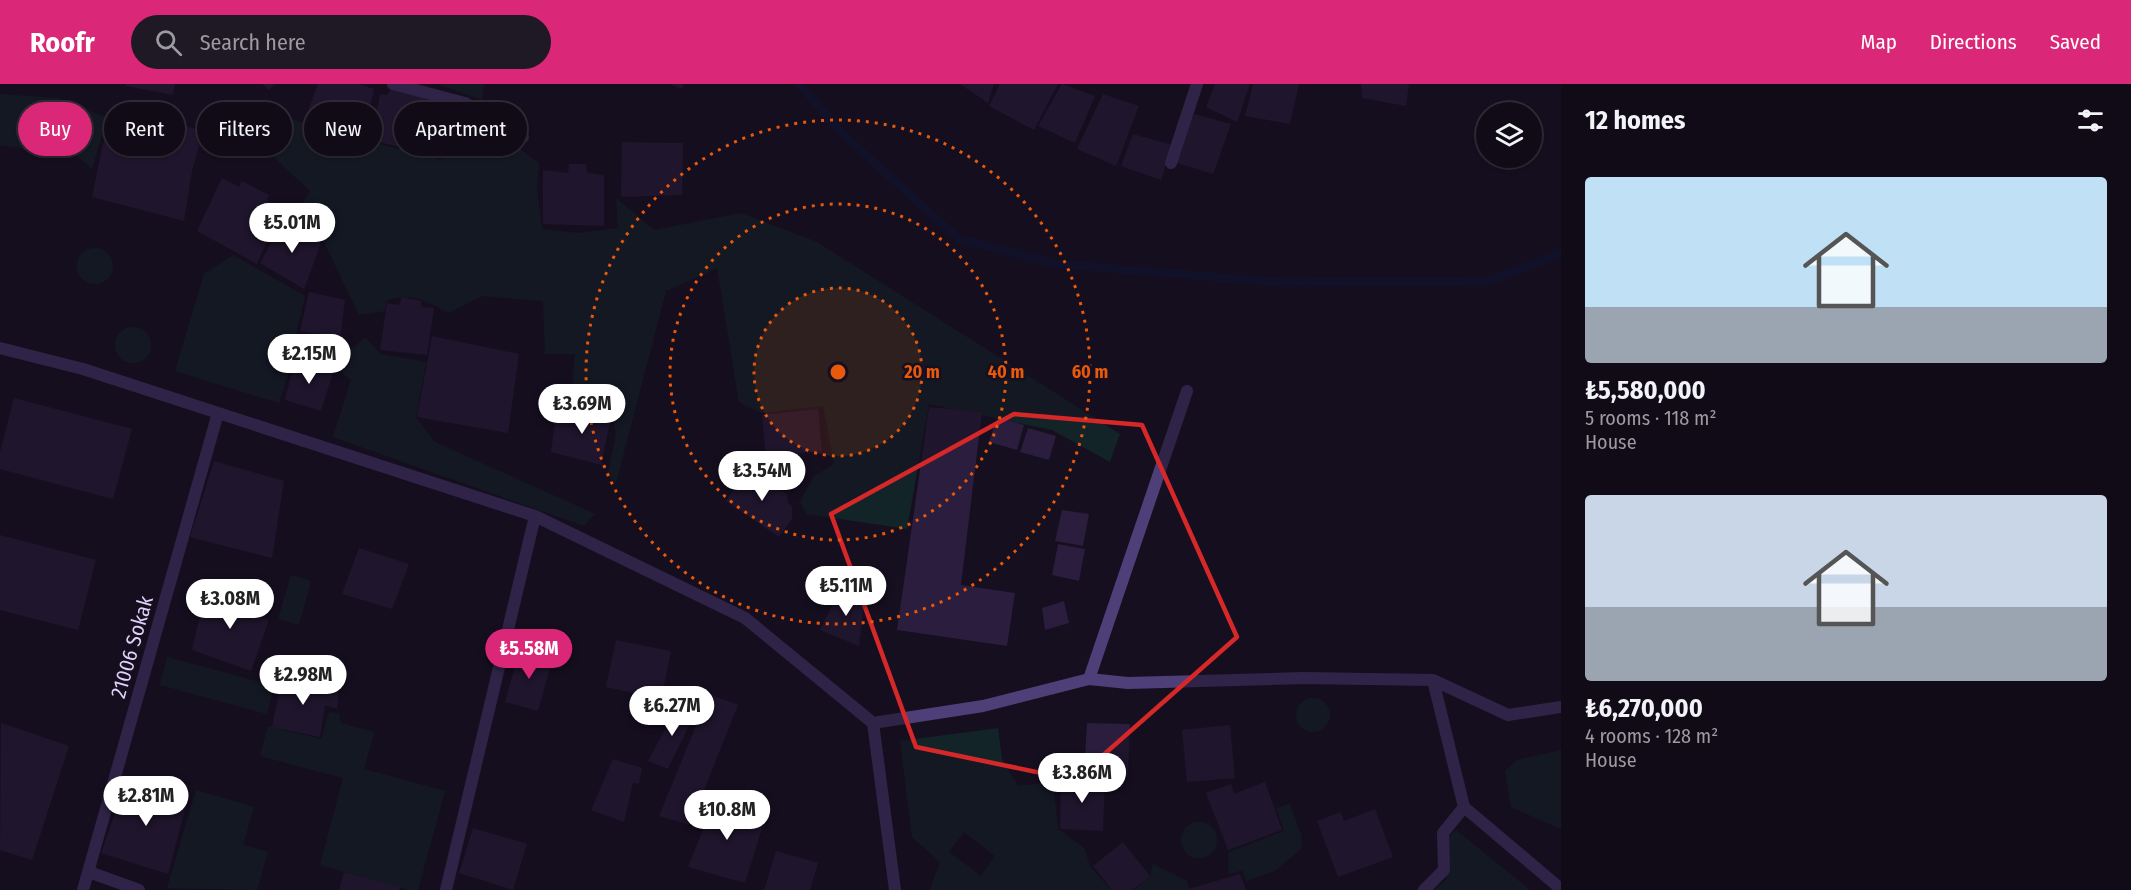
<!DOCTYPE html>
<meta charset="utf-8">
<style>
body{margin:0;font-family:"Fira Sans Condensed",sans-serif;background:#1e1924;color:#f1f3f6;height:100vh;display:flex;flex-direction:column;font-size:22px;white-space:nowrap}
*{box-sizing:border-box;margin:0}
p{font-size:20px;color:#9c9ba1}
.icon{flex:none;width:33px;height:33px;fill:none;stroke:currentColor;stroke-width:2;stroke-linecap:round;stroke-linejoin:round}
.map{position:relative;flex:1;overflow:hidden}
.drawer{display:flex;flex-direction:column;background:#100b17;width:570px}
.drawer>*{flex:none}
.banner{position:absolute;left:18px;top:18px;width:570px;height:54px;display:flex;gap:12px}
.controls{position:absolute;left:1476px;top:18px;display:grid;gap:12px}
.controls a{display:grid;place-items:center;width:66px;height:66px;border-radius:50%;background:#100b17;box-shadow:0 2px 4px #0004,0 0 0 2px #302b36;font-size:30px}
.price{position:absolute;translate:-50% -51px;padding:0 14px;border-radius:21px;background:#fff;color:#222;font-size:20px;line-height:39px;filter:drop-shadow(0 2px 3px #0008)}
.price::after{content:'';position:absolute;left:50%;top:36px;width:18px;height:14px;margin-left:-9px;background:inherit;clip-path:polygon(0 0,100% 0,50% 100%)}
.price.current{background:#db2777;color:#fff}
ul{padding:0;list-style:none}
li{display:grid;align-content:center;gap:12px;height:318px;padding:0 24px}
li span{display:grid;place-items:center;height:186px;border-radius:6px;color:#555}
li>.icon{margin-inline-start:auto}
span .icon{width:108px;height:108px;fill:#fffc;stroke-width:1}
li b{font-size:26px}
h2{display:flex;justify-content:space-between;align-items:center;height:72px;padding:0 24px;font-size:26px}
.pill{padding:0 21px;border-radius:27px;background:#100b17;box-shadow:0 2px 4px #0004,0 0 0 2px #302b36;font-size:21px;line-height:54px}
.pill.current{background:#db2777;color:#fff}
header{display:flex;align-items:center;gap:36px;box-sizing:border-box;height:84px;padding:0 30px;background:#db2777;color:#fff}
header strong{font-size:28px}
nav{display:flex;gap:33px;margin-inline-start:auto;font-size:21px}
.search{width:420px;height:54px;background:#1e1924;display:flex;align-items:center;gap:15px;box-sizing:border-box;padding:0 21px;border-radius:33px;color:#9c9ba1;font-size:22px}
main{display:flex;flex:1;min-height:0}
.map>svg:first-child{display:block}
</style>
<header>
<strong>Roofr</strong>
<div class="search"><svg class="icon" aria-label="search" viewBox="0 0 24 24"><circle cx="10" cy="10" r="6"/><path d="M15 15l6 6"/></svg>Search here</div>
<nav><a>Map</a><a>Directions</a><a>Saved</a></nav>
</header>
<main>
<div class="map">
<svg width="1561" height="806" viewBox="0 0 1561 806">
<rect width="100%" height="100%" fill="#150f1f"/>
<path fill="#132428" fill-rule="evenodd" d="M438,0H484L482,16Z
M0,10L58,14L107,34L92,85L77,72L0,61Z
M457,23L485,36L539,80L537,104L542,145L578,149L618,144L616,114L654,146L741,129L817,158L1120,350L1110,378L1052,346L929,320L907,445L807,430L800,418L813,393L834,380L823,322L761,329L739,318L717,184L666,207L616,399L608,391L616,349L612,333L595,323L571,318L575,270H545L543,217L482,212L449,229C427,217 410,207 386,217L385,227L359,231L324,158L295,131L310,107L264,64L274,28L362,61L371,58L441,76Z
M77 182a18 18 0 1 1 36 0a18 18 0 1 1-36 0Z
M233,171L305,212L296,250L353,264L365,253L381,270L426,278L416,334L435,358L595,430L584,442L333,353L351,296L336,284L294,271L279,319L175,287L204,190Z
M115 261a18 18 0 1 1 36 0a18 18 0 1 1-36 0Z
M291,491L311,497L299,541L278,535Z
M167,573L274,602L267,630L160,601Z
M1296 631a17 17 0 1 1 34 0a17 17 0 1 1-34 0Z
M329,628L339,630L341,639L374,648L364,685L445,707L418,806H409L320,781L343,694L260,672L268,642L321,655Z
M998,644L1002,675L1018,702L1053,698L1058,745L1084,764L1090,782L1111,806H930L940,778L912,753L900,657ZM964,748L995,772L981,792L949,768Z
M1561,666V745L1511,723L1505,687L1517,676Z
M196,706L254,723L243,761L268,768L257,806L167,804Z
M1290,720L1301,751L1302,764L1275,787L1246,797L1242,786L1228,791L1229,768L1284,747L1276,724Z
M1181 756a18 18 0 1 1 36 0a18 18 0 1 1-36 0Z
M1456,746L1530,806H1434L1447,795V753Z
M1153,780L1187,797L1189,806H1134L1150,792Z"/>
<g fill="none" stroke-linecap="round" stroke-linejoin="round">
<path stroke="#0f1538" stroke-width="8" d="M799,0L845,52L959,155L1057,180L1286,199L1489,197L1561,169"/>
</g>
<path fill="#2b1d3d" d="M126,0H175L173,11L126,2Z
M262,0H275L269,6Z
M318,0H359L374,5L362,57L305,35Z
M670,0H684L682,5Z
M960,0H994L988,19Z
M1000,0H1058L1034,46L989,22Z
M1062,0L1095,12L1075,59L1038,42Z
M1215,0H1250L1237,38L1206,23Z
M1253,0H1299L1290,40L1245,32Z
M1361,0H1409L1406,22L1362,14Z
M392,3L452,19L438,73L372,56L380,10L387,11Z
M1103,10L1139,22L1116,82L1077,65Z
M118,25L139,30L140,39L181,48L183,41L203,48L192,87L184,137L92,113L102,64L112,33Z
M1194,30L1231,40L1213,90L1177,79L1184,49Z
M1133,50L1172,61L1161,96L1121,82Z
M622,58L683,59L682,111L621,113Z
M569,80H586L587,89L604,91V142L543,140V86L568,89Z
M222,94L239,103L242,97L269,111L267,116L280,126L257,180L197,147Z
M284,135L321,159L304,205L260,179Z
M309,208L345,216L340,254L300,247Z
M402,213L422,217L421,223L434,224L427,271L380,266L387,219L399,221Z
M432,252L519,270L508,349L417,333Z
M295,275L334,285L321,327L285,316Z
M14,314L132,345L113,415L0,385V368Z
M569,321L601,328L610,338L601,381L551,368L555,339L564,337Z
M929,323L982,328L961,501L1015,509L1007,562L897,546Z
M818,325L822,367L766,373L762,331Z
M997,333L1024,341L1017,366L989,358Z
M1028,344L1056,352L1049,376L1020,368Z
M214,377L284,397L272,474L190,453Z
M748,384L787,410L788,419L792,422V435L779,453L726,417Z
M1062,426L1089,430L1083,462L1055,457Z
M0,451L96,476L78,546L0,526Z
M1058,460L1085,465L1079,497L1052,491Z
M359,464L409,480L392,525L342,510Z
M224,504L254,512L251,531L269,536L251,587L192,566L204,514L218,517Z
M840,506L865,511L859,562L820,546Z
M1064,517L1069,539L1045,546L1042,524Z
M616,556L671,567L661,615L606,603Z
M520,564L553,573L538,627L505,618Z
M282,594L339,604L337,625L325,621L320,653L272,643Z
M709,610L738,621L690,741L659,732Z
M678,621L696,627L668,685L648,677Z
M1,639L69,662L32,776L0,766Z
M1087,639L1130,640L1128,692L1084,690Z
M1230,641L1235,694L1187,698L1182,646Z
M613,675L642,684L639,700L633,699L624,738L591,726Z
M1061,693L1105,695L1103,747L1060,745Z
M127,696L188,714L168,790L101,769Z
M1265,698L1282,746L1228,766L1206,709L1231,700L1234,710Z
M718,709L743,718L737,729L764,738L745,799L688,783Z
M1375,725L1393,773L1338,793L1317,737L1341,728L1344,737Z
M473,744L527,760L513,806L459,789Z
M1123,758L1150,792L1132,806H1112L1093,782Z
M776,767L818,779L810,806H764Z
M344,788L400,803L399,806H339Z
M1240,790L1246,806H1189V805Z"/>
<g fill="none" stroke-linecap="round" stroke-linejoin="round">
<path stroke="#4e3f78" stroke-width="12" d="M393,0L465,19L523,53
M1171,79L1197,0
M1089,595L1187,307
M89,788L139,806"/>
<path stroke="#4e3f78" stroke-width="12" d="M0,264L83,285L535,432L745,534L873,639L895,806
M1433,596L1464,723L1561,805
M873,639L983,622L1089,595L1128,599L1303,594L1433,596L1508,631L1561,623
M83,806L218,329
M446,806L535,432
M1424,806L1444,786L1443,749L1464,723"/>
</g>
<path d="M0 0H1561V806H0ZM1014,330L1142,341L1237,553L1075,696L916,663L831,430Z" fill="#150f1f" fill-opacity=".55" fill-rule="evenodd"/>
<path fill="none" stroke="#d62828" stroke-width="4.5" stroke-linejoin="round" d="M1014,330L1142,341L1237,553L1075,696L916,663L831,430Z"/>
<circle cx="838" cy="288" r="84" fill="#e8590c" fill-opacity=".12"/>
<g fill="none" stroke="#e8590c" stroke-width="3" stroke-dasharray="3 6">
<circle cx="838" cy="288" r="84"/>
<circle cx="838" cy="288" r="168"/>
<circle cx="838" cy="288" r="252"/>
</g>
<g text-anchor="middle" stroke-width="5" stroke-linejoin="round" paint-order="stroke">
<g font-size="21" fill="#dfd2fa" stroke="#150f1f">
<text transform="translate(132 563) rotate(-74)" y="7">21006 Sokak</text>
</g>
</g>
<circle cx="838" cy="288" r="9" fill="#e8590c" stroke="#150f1f" stroke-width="3"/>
<g font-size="18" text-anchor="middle" font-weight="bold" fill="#e8590c" stroke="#150f1f" stroke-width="5" stroke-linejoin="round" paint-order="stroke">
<text x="922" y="294">20 m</text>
<text x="1006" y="294">40 m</text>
<text x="1090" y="294">60 m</text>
</g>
</svg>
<div class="controls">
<a><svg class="icon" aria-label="layers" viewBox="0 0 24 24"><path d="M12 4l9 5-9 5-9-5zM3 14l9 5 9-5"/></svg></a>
</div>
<b class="price" style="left:292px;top:170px">₺5.01M</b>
<b class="price" style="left:309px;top:301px">₺2.15M</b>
<b class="price" style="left:582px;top:351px">₺3.69M</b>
<b class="price" style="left:762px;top:418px">₺3.54M</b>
<b class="price" style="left:846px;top:533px">₺5.11M</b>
<b class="price" style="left:230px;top:546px">₺3.08M</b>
<b class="price current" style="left:529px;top:596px">₺5.58M</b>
<b class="price" style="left:303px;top:622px">₺2.98M</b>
<b class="price" style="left:672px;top:653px">₺6.27M</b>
<b class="price" style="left:1082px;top:720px">₺3.86M</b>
<b class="price" style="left:146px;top:743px">₺2.81M</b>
<b class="price" style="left:727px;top:757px">₺10.8M</b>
<div class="banner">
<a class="pill current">Buy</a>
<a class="pill">Rent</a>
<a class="pill">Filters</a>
<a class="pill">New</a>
<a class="pill">Apartment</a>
</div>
</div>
<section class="drawer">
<h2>12 homes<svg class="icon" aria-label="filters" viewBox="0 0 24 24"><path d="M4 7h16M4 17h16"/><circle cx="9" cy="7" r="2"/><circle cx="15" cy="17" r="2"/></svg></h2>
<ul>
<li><span style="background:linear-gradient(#bfe0f5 70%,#9aa5b1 0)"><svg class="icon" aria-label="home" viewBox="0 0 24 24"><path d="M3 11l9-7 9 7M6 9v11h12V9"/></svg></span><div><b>₺5,580,000</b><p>5 rooms · 118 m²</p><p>House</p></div></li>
<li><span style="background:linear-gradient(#c9d6e8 60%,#9aa5b1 0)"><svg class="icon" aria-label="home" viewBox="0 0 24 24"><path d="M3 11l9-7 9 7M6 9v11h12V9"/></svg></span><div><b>₺6,270,000</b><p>4 rooms · 128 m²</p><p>House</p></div></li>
</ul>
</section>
</main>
